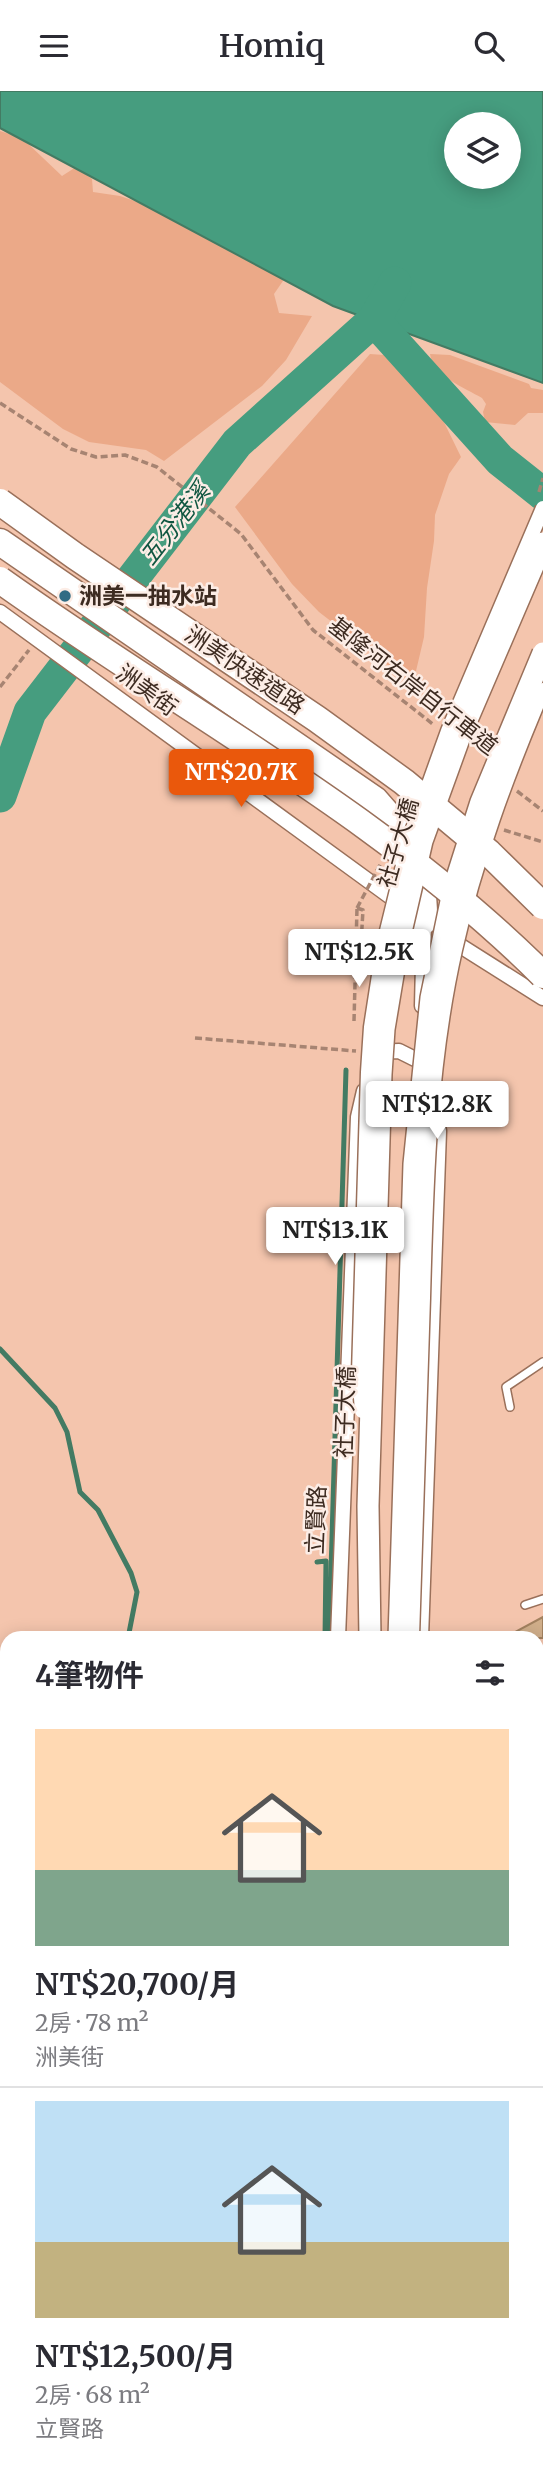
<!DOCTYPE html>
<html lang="zh-TW">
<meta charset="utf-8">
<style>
body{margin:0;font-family:Merriweather,"Noto Sans TC",serif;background:#f2f2f3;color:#2b2b33;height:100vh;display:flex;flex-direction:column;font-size:26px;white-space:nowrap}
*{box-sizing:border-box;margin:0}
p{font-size:23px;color:#7c7c81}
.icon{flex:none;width:38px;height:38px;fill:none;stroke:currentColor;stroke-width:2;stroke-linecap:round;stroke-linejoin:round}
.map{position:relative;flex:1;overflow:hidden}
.details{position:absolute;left:0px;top:1540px;width:544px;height:840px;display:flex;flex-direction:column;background:#fff;border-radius:21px 21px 0 0;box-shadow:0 4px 18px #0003}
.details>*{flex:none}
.tools{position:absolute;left:444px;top:21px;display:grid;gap:14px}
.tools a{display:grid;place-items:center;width:77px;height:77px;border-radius:50%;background:#fff;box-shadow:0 4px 18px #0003;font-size:35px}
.price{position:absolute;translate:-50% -60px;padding:0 16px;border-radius:7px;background:#fff;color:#222;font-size:23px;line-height:46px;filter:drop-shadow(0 2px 4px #0008)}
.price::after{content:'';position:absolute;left:50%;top:42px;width:21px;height:16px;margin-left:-10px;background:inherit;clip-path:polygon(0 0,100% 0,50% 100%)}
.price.on{background:#ea580c;color:#fff}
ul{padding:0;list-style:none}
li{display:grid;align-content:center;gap:14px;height:371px;padding:0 35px}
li+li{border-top:2px solid #e1e1e2}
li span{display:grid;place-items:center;height:217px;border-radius:0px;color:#555}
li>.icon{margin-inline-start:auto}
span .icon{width:126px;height:126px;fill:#fffc;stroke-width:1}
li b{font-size:30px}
h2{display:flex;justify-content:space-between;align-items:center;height:84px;padding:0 35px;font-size:30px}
header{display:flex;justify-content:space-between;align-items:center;height:91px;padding:0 35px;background:#fff;font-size:32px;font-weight:600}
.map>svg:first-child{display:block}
</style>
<header><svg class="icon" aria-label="menu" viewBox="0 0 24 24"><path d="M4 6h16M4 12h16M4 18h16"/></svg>Homiq<svg class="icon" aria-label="search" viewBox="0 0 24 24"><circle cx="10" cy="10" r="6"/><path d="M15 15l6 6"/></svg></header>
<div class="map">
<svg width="543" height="2380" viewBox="0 0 543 2380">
<rect width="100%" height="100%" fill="#f4c5ad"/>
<path fill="#ecb69b" d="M543,2361V2380H399V2373H524L528,2378L539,2379Z"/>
<path fill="#eba988" d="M0,40L22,47L62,85L76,76L92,88L93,101L120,105L183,126L285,187L274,203L279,222L312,225L286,269L262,295L164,370L146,359L89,351L63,338L0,291Z
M370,263L384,264L441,325L461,366L449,383L435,424L434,450L427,497L424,546L416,580L407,589L319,521L292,493L235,416Z
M430,263L450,264L529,293L531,297L543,299V322H528L515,334L485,331L483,321L486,313L482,307C465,297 433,285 430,263Z
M201,2373H309V2380H189Z"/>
<path fill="#469d7f" stroke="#437b63" stroke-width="2" fill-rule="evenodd" d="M0,0H543V292L333,215L0,37ZM457,33H509V86H457Z
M543,1617V1725L537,1732V1622Z"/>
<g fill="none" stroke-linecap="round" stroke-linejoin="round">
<path stroke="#437b63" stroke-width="5" d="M0,1258L55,1317L67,1341L80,1401L98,1419L131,1482L137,1501L128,1547
M317,1471L326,1470L325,1547
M329,1547L346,979
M537,1766L543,1761
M0,1911H7
M537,2040L543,2045
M311,2380V2373"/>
<path stroke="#469d7f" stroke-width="33" d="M374,229L500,369L543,403
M0,705L30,621L237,352L374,229L395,192"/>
</g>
<path fill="#d0ae8a" stroke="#a2815f" stroke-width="2" d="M543,1526V1547H504Z"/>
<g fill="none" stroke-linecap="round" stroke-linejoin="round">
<g stroke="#9a705a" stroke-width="10">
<path id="lane" d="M510,1316L506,1296L543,1271
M525,1514L543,1508
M0,1865L7,1860
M537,2100L543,2092
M0,2113L7,2115
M0,2181L7,2182
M0,2191L7,2200
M0,2269L5,2256
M0,2366L7,2370
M11,2373L21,2380
M176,2380L185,2373"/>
</g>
<g stroke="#9a705a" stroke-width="17">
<path id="street" d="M0,521L403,815
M448,847L543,907
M422,915L424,830
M377,961L399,960L421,971
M338,1547L358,1026L364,1000
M421,1547L439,1040L433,1017"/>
</g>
<g stroke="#9a705a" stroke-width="24">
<path id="secondary" d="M342,2380V2373
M372,2380V2373"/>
</g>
<g stroke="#9a705a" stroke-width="29">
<path id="highway" d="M0,451L375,709C409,745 425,780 424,830"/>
</g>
<path stroke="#a78472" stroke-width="3.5" stroke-dasharray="7 3.5" stroke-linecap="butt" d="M0,312L71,358L96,366L125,364L157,376L241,443L313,539L434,634
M0,596L29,559
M517,700L543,720
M504,739L543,751
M357,817L363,819L361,853L365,869
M354,930L357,817
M195,947L356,960
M0,1984L7,1981"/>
<use href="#lane" stroke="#fff" stroke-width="7"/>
<use href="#street" stroke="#fff" stroke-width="14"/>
<use href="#secondary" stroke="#fff" stroke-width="21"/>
<use href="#highway" stroke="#fff" stroke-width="26"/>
<g stroke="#9a705a" stroke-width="17" stroke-linecap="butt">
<path id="street-bridge" d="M362,1320L359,1282L368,981L371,936L384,852L410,746L448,640L543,417
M412,1546C416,1433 419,1320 423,1207C426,1091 429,974 455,859C475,769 507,684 543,599"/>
</g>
<g stroke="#9a705a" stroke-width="24" stroke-linecap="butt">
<path id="secondary-bridge" d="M370,1547L368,1415L381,983L384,938L398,854L422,750L460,645L543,452
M399,1547L414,1073L431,907L454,796L481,711L543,562"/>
</g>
<g stroke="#9a705a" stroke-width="29" stroke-linecap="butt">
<path id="highway-bridge" d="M0,411L75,465L317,628L404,691L489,762L543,815
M0,489C182,619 384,725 543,884"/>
</g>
<path stroke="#a78472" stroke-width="3.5" stroke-dasharray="7 3.5" stroke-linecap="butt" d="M539,401L543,387
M357,817L381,772"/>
<use href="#street-bridge" stroke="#fff" stroke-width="14"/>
<use href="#secondary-bridge" stroke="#fff" stroke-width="21"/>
<use href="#highway-bridge" stroke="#fff" stroke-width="26"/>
</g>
<circle fill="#316c84" stroke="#fcede6" stroke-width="2.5" cx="65" cy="505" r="7"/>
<g text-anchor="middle" stroke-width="5" stroke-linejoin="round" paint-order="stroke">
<g font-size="23" font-weight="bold" fill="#3d2b21" stroke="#fcede6" text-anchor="start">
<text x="79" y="513">洲美一抽水站</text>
</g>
<g font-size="23" fill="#3d2b21" stroke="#fcede6">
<text transform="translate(245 579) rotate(34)" y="8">洲美快速道路</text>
<text transform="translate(413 595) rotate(38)" y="8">基隆河右岸自行車道</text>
<text transform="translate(147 599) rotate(36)" y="8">洲美街</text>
<text transform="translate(398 752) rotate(-74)" y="8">社子大橋</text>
<text transform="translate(345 1321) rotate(-88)" y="8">社子大橋</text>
<text transform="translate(316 1429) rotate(-88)" y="8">立賢路</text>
</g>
<g font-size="24" font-style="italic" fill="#105641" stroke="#fcede6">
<text transform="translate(175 433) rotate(-52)" y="8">五分港溪</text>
</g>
</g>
</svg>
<div class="tools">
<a><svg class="icon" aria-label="layers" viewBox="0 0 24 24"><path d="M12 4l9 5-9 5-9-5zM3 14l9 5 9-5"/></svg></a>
</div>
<b class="price on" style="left:241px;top:718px">NT$20.7K</b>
<b class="price" style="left:359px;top:898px">NT$12.5K</b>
<b class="price" style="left:437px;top:1050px">NT$12.8K</b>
<b class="price" style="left:335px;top:1176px">NT$13.1K</b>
<section class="details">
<h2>4筆物件<svg class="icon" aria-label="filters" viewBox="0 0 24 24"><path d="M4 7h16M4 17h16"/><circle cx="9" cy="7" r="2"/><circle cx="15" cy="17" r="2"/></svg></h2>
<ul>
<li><span style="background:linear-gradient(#ffd9b3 65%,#7fa58c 0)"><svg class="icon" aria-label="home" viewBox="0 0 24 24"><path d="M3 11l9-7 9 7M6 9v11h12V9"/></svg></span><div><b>NT$20,700/月</b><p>2房 · 78 m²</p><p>洲美街</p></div></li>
<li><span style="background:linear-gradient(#bfe0f5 65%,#c2b280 0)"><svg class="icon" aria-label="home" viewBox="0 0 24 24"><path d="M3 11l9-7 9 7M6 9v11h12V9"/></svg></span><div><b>NT$12,500/月</b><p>2房 · 68 m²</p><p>立賢路</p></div></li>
</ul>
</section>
</div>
